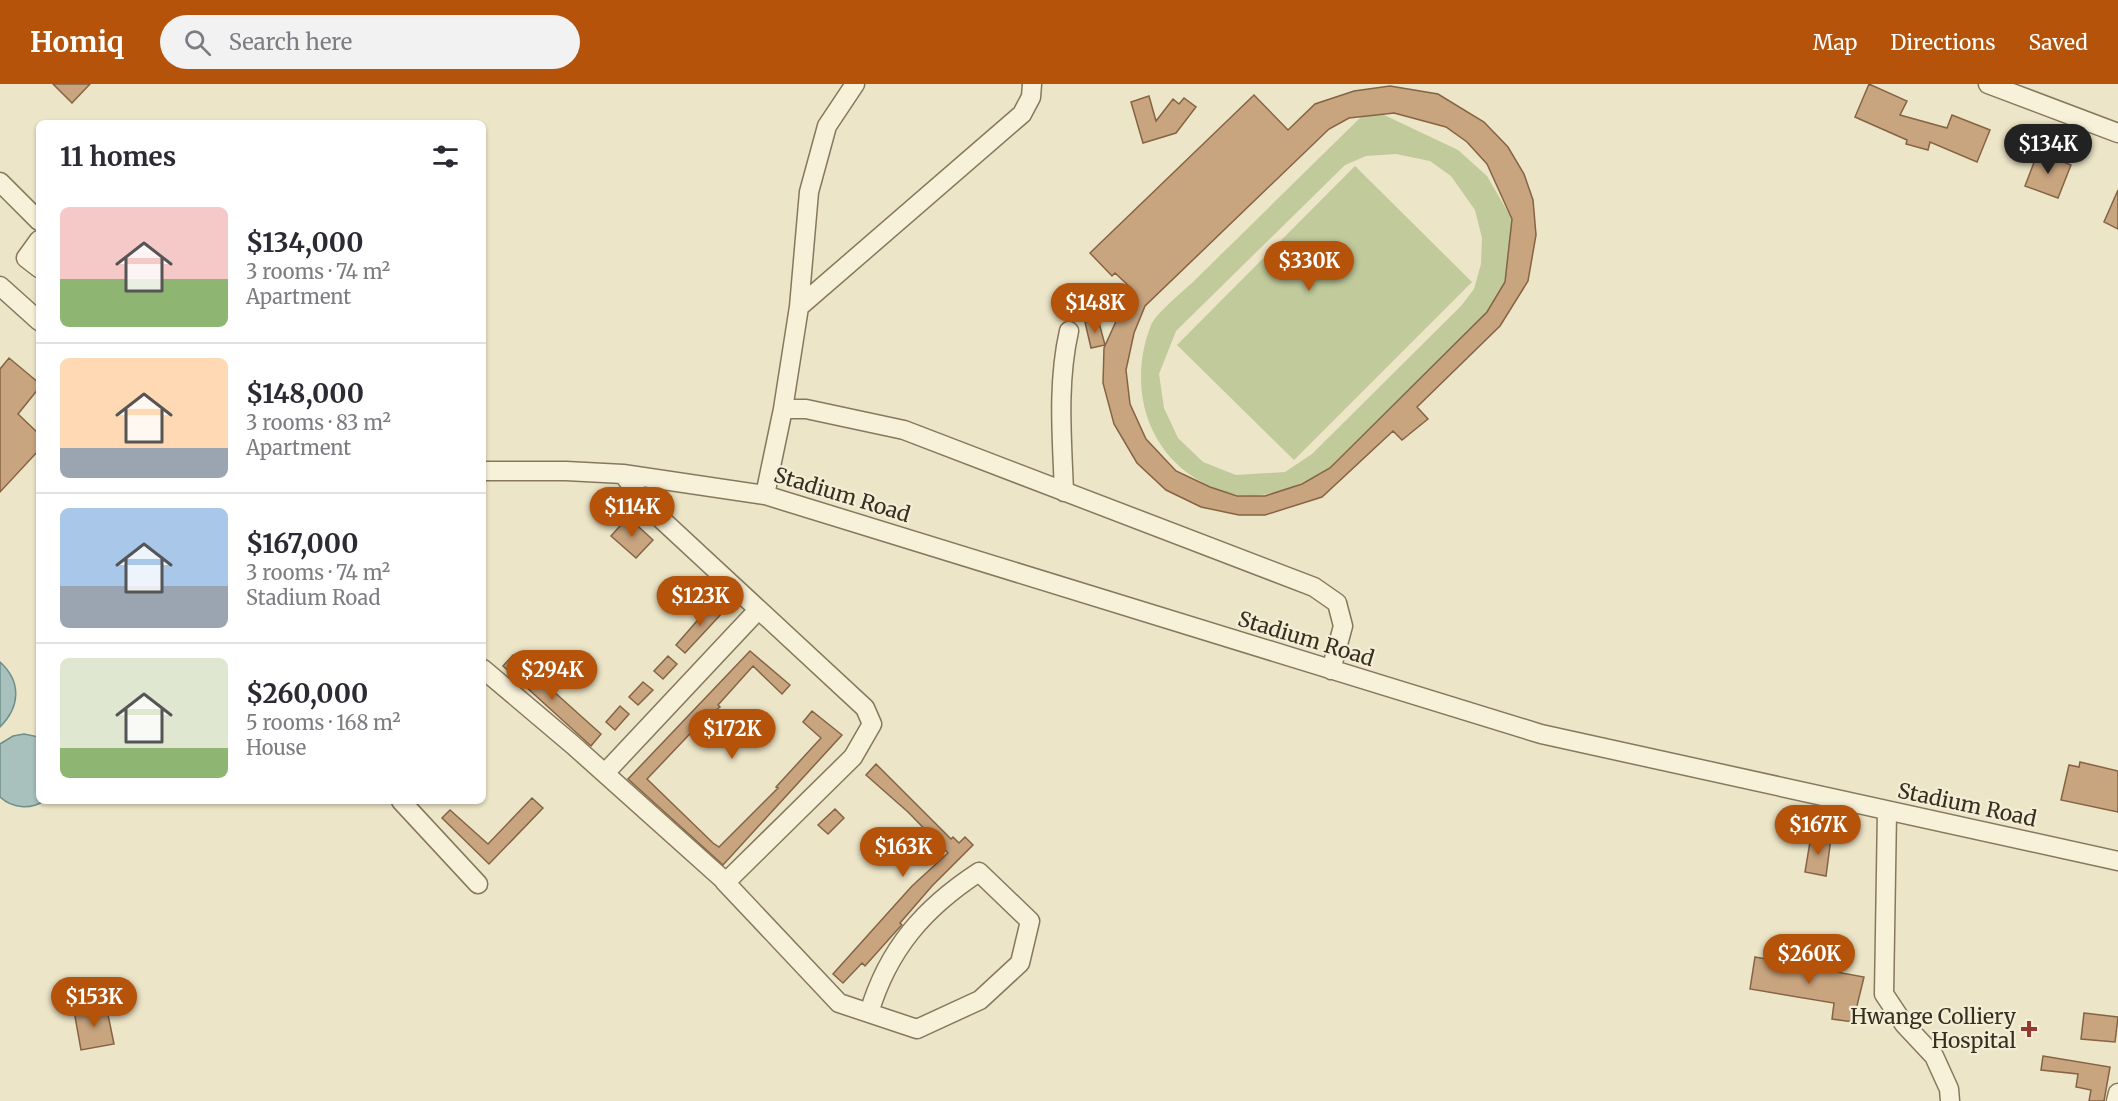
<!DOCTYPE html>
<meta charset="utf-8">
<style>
body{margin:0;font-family:Merriweather,serif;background:#f2f2f3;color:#2b2b33;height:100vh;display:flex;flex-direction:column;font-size:22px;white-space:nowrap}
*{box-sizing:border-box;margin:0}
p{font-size:20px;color:#7c7c81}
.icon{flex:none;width:33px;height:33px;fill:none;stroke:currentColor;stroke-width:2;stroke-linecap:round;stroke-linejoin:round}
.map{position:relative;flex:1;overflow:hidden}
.side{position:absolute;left:36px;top:36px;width:450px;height:684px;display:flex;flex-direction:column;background:#fff;border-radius:9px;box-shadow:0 2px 4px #0004}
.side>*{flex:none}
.price{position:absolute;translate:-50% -51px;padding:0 14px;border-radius:21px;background:#b45309;color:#fff;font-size:20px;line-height:39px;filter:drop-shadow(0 2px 3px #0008)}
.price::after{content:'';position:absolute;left:50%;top:36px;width:18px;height:14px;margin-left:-9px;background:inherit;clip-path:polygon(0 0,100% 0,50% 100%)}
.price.on{background:#222;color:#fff}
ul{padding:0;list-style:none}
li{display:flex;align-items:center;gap:18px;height:150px;padding:0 24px}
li+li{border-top:2px solid #e1e1e2}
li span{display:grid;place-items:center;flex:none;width:168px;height:120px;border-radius:9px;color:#555}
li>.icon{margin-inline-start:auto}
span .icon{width:72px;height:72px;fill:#fffc;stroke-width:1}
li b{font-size:26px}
h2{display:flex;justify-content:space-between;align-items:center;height:72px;padding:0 24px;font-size:26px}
header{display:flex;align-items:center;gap:36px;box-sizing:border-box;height:84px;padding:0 30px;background:#b45309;color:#fff}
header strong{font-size:28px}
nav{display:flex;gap:33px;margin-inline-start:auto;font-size:21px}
.search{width:420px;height:54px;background:#f2f2f3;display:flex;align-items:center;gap:15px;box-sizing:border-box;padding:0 21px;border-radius:33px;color:#7c7c81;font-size:22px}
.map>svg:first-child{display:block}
</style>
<header>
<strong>Homiq</strong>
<div class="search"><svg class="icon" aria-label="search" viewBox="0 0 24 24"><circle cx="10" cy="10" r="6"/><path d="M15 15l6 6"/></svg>Search here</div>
<nav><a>Map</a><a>Directions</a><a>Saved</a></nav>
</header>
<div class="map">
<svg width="2118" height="1017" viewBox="0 0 2118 1017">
<rect width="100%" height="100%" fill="#ece5c7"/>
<path fill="#c0ca9b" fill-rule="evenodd" d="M1382,30L1458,66L1487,92L1512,135L1505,198L1487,228L1330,384C1283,411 1244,425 1195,394C1143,361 1129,297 1151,241C1156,229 1185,206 1195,196C1251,141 1306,87 1361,33ZM1396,70L1430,77L1451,92L1475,126L1482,154L1481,180L1474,205L1461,222L1312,370L1285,388L1236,391L1203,378L1178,354L1164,324L1159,290L1176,247L1345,81L1366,72Z
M1355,82L1472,198L1294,376L1177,261Z"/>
<path fill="#a8c1bc" stroke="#6f8f8a" stroke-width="1.5" d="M0,578C22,598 20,623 0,643Z
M24,650L39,653V717H44C30,726 12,724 0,713V660L13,652Z"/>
<path fill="#c9a57f" stroke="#856444" stroke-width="1.5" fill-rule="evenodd" d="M53,0H90L72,19Z
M1869,0L1907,17L1900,31L1947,44L1952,31L1990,46L1977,78L1930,58L1928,66L1906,60L1907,56L1855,33Z
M1390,2L1438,10L1484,38L1508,63L1524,90L1533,116L1536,151L1528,197L1500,242L1417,323L1428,335L1402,356L1393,347L1322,413L1265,431H1239L1201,423L1166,406L1137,379L1114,340L1103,299L1104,264L1131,204L1115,189L1112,192L1090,169L1254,11L1288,46L1315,20L1354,7ZM1394,29L1446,43L1467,58L1487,80L1512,135L1505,198L1487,228L1330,384L1302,400L1265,412H1237L1210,403L1176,387L1146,355L1130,320L1126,286L1134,249L1145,222L1329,45L1349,34Z
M1149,12L1156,37L1173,15L1179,20L1184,14L1196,23L1176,49L1143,59L1131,18Z
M2038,68L2071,81L2058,114L2025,102Z
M2118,106V145L2104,138Z
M1098,235L1105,261L1091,264L1085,238Z
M9,274L39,299V304L18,330L39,350V366L0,408V285Z
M628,433L653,456L636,474L611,452Z
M715,519L724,527L685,569L676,561L710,522L711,523Z
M750,567L790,601L782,610L753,582L718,621L720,623L704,635L647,695L713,759L719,763L778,704L776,703L821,654L803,638L812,627L842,651L723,781L628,695Z
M513,571L601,650L591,662L503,582Z
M668,572L677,580L663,595L654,587Z
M643,598L653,606L638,621L629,613Z
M620,622L629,630L615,646L606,638Z
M2080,678L2118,687V728L2061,716L2069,681L2079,683Z
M876,680L951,755L953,753L959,759L965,753L973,761L932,802L900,839L902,841L898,845L865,882L862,879L843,899L833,890L912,802L948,769L908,728L866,691Z
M532,714L543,724L489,780L442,734L450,726L488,760Z
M835,725L844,734L828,750L818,741Z
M1811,752L1831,754L1826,792L1805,788Z
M1755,873L1864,893L1853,938L1832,935L1834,919L1750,905Z
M106,921L114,960L81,966L74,927Z
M2084,929L2118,933L2115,958L2081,955Z
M2043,972L2110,983L2104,1017H2089L2091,1006L2076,1003L2078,990L2041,986Z"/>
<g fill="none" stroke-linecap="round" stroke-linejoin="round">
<g stroke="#87785d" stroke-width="21">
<path id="minor" d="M1988,0L2118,49
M0,98L39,137
M39,156L26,174L39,184
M0,202L39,237
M799,223L1022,30L1031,13L1032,0
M783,325L799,223L809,108L827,42L855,0
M483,387H566L623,390L765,411L1541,650L2118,777
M1064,408C1062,354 1057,300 1069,247
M765,411L783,325H806L904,346L1314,503L1337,519L1343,542L1331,586
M483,585L573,661L726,798L853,673L872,640L865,624L647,422L623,390
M605,689L758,526
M401,717L478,800
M1887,727L1884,910L1904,940L1934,972L1949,1005L1950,1017
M724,797L839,919L917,945L980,916L1020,879L1030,837L979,788C924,824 888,865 869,929
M2116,1017L2118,1009"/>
</g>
<use href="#minor" stroke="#f7f1da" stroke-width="18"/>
</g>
<path fill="#943930" stroke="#f4eed6" stroke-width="2" d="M2026 936h6v6h6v6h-6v6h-6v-6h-6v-6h6z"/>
<g text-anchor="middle" stroke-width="4.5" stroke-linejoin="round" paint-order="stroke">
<g font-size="21" fill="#382e20" stroke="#f4eed6">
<text transform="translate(842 411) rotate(17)" y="7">Stadium Road</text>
<text transform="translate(1306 555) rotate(17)" y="7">Stadium Road</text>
<text transform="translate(1967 721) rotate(12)" y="7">Stadium Road</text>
</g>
<g font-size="21" fill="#382e20" stroke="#f4eed6" text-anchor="end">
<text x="2016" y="940">Hwange Colliery<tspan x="2016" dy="24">Hospital</tspan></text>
</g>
</g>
</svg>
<b class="price on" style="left:2048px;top:91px">$134K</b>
<b class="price" style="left:1309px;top:208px">$330K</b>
<b class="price" style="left:1095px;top:250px">$148K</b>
<b class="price" style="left:632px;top:454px">$114K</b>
<b class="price" style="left:700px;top:543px">$123K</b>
<b class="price" style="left:552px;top:617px">$294K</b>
<b class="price" style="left:732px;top:676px">$172K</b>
<b class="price" style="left:1818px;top:772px">$167K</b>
<b class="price" style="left:903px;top:794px">$163K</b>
<b class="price" style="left:1809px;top:901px">$260K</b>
<b class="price" style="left:94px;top:944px">$153K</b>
<section class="side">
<h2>11 homes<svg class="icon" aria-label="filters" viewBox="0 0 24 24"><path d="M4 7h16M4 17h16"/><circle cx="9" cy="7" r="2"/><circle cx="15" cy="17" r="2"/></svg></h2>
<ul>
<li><span style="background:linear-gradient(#f6c9c9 60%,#8fb573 0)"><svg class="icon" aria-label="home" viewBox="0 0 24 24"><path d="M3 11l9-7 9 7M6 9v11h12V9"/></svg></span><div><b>$134,000</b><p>3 rooms · 74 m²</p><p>Apartment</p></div></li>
<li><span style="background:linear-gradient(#ffd9b3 75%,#9aa5b1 0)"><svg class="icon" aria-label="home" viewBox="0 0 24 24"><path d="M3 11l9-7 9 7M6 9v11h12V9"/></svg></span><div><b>$148,000</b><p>3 rooms · 83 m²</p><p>Apartment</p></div></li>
<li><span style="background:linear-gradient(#a9c7e8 65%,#9aa5b1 0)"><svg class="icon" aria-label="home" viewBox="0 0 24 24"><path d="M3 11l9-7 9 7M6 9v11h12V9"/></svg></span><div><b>$167,000</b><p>3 rooms · 74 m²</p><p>Stadium Road</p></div></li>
<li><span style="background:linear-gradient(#dfe7d0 75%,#8fb573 0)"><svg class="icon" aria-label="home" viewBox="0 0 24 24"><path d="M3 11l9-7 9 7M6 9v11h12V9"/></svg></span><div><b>$260,000</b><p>5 rooms · 168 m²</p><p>House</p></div></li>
</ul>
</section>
</div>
